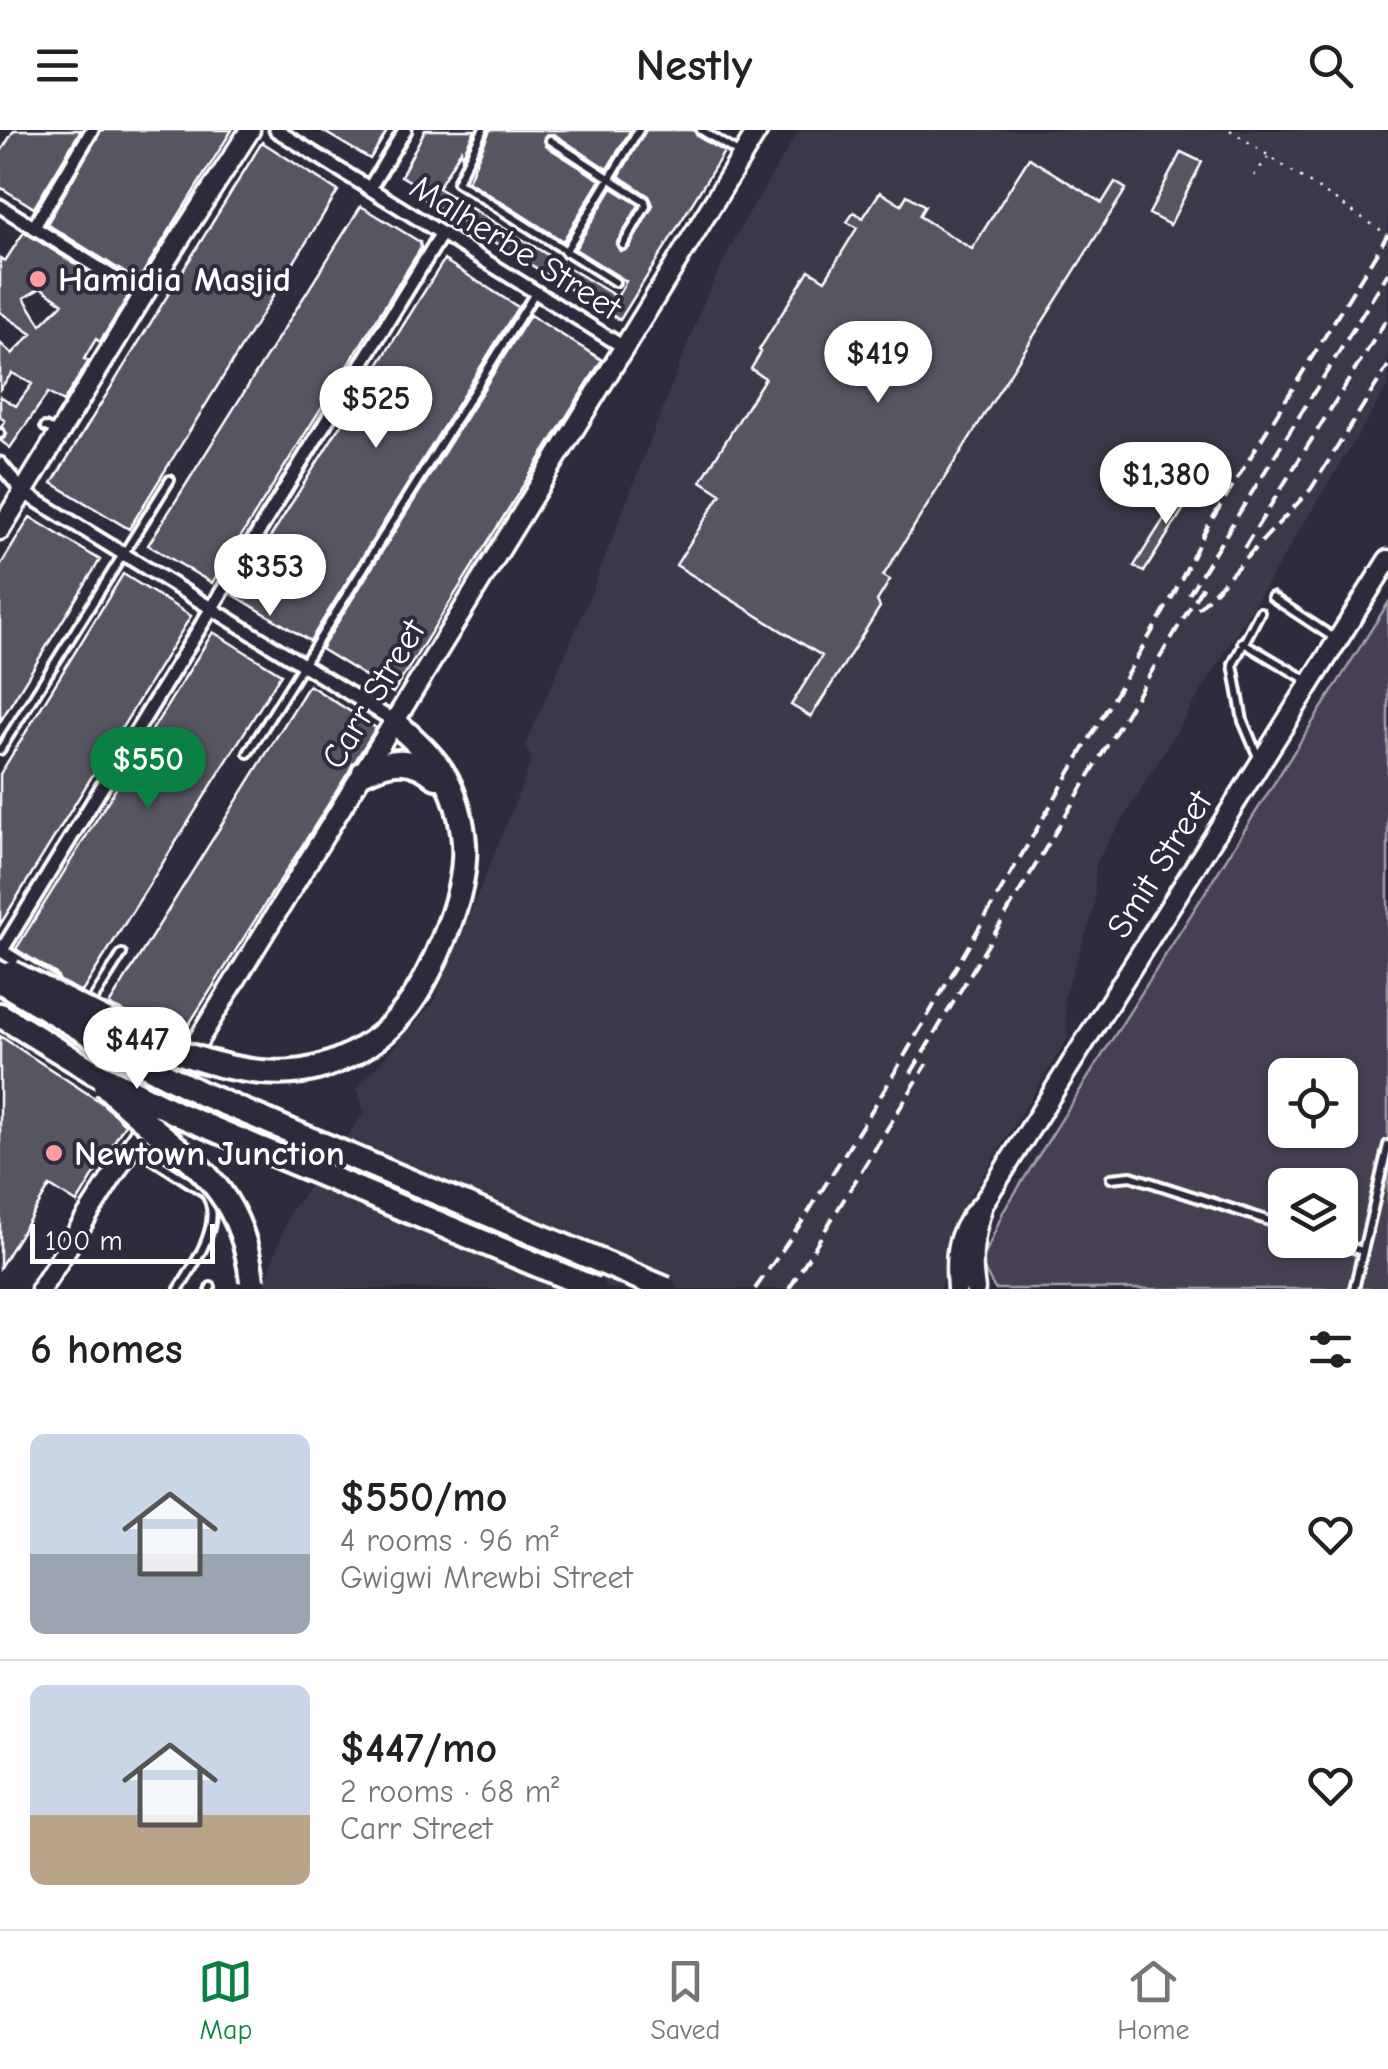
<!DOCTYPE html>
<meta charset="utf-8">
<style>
body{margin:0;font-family:"Comic Neue",sans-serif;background:#f6f6f6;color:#222;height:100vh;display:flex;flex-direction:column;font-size:38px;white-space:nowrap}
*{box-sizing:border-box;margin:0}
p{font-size:32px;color:#767676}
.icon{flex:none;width:55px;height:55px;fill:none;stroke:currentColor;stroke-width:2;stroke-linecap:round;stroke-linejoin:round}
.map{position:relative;height:1159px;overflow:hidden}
.drawer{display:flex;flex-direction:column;background:#fff;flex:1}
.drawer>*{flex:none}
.tools{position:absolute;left:1268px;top:928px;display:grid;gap:20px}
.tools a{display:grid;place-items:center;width:90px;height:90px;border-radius:15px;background:#fff;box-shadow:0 2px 8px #0004;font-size:50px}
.scale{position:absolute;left:30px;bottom:25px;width:185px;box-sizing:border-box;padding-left:10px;border:5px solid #fff;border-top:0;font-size:28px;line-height:35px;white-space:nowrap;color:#fff;-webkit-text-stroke:8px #2f2a3d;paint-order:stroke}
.price{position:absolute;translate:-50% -85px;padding:0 22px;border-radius:35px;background:#fff;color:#222;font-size:32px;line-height:65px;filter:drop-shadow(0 2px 5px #0008)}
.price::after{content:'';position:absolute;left:50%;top:60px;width:30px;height:22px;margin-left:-15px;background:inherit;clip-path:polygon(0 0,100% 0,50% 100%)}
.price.current{background:#0b8043;color:#fff}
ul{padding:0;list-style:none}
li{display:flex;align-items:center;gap:30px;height:250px;padding:0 30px}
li+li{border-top:2px solid #e0e0e0}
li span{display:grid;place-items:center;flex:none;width:280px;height:200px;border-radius:15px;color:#555}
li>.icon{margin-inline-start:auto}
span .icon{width:120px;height:120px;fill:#fffc;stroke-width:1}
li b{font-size:42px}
h2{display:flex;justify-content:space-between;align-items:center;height:120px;padding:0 30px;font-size:42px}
header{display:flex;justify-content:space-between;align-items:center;height:130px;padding:0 30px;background:#fff;font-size:45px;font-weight:800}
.tab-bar{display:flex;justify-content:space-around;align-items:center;height:140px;border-top:2px solid #e0e0e0;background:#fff;font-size:28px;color:#767676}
.tab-bar a{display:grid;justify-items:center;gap:5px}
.tab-bar .current{color:#0b8043}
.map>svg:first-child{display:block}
</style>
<header><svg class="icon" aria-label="menu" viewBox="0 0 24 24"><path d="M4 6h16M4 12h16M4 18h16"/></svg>Nestly<svg class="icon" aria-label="search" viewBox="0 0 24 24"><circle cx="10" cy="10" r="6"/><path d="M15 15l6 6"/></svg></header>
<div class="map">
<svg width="1388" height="1159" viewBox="0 0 1388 1159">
<rect width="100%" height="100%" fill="#2f2a3d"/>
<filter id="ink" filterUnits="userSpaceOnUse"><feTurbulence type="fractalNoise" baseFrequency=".01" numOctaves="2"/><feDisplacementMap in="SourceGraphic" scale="20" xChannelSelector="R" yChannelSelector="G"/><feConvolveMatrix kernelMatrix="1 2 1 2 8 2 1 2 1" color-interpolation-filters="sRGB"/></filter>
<g filter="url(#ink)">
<path fill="#3c3749" d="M799,0H1388V256L1096,733L1094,779L1064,867L1068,908L953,1094L941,1159H263L290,1082L364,983L357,958L434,872L532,630L525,615L585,479L705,169L740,98Z"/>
<path fill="#464152" stroke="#a2a0a8" stroke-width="2.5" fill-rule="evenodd" d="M1388,473V1159H995L981,1134L1003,1082ZM1285,945H1340V1000H1285ZM1285,1055H1340V1110H1285Z"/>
<path fill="#595564" stroke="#fff" stroke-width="2.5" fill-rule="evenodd" d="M14,0H81L34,78L0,57V23Z
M101,0H232L138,151L47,94Z
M321,0H388L370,29Z
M425,0H475L462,26L461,20L438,58L617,167L626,151L575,119L612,58L639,75L616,114L620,121L629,118L653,75L649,66L619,46L646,0H694L697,6L724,22L620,190L423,68L427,61L401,46Z
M490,0H631L607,39L554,4L544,7L546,16L600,50L563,111L468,51Z
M262,12L338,61L129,399L52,353Z
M1181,22L1202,32L1170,95L1149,84Z
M1029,28L1102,73L1115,52L1126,59L883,446L890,450L877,471L880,477L811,587L791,575L822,526L676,435L721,364L701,351L765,248L751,239L761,222L759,220L809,140L825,150L857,98L847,92L854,82L863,88L880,62L901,75L907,65L925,76L919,86L972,119Z
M361,76L420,112L421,118L212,453L148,415Z
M24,102L128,167L100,212L96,209L84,229L89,231L63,272L48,263L10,318L1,311L7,303L1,296L5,291L0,287V266L16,276L32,254L12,243L0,259V213L12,224L32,204L0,182V128L5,131ZM41,158L63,173L41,195L24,168Z
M444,130L518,177L310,511L234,465Z
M530,185L602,230L393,563L321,519Z
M1188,351L1198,356L1144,442L1134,436Z
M30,387L100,430L0,592V436Z
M123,444L191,486L0,795V644Z
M213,502L281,544L82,862L60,851L56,844L16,819Z
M309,555L376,598L328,675L181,907L109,875Z
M0,906L102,973L125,994L77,1073L50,1056L0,1137Z"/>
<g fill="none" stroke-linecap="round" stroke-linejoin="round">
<g stroke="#fff" stroke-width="14">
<path id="lane" d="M483,0L457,52L615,152
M701,0L738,23
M550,10L645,71L646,76L623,115
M565,122L639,0
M45,297L58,302
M0,304V303
M1272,467L1337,510
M1242,512L1310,552
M0,620L170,350
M248,623L535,163
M1259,629L1243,591L1233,534L1260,482
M89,876L122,824
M132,1016L204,1062C226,1089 195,1134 179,1159
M1111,1048L1131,1046L1285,1096
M1329,1110L1362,1121
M210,1159L211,1157
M1354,1159L1388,1015"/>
</g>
<g stroke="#fff" stroke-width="19">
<path id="street" d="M276,0L625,218
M369,59L405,0
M0,76L143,166
M34,97L92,0
M0,334L23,362L394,591
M0,820L51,852
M2,820L442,103"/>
</g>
<g stroke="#fff" stroke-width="25">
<path id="secondary" d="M0,400L143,166L250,0
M41,1159L183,935L758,0"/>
</g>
<g stroke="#fff" stroke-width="25">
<path id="primary" d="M957,1159C954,1120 956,1101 984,1072L1388,430
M975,1159C970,1130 973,1106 982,1078"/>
</g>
<g stroke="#fff" stroke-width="30">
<path id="highway" d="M364,642C391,629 412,626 436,647
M0,885L92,941
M324,936C353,926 380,910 400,886C429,854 462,774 464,730C466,705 458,670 446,648C434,626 411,608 394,591"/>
</g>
<path stroke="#fff" stroke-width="2.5" stroke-dasharray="2.5 8" stroke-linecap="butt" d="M1254,46L1269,26"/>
<use href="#lane" stroke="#2f2a3d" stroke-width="6"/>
<use href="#street" stroke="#2f2a3d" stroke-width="11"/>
<use href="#secondary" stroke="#2f2a3d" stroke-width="18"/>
<use href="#primary" stroke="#2f2a3d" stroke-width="18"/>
<use href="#highway" stroke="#2f2a3d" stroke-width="22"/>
<path stroke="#fff" stroke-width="4" stroke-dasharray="15 8" stroke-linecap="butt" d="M1244,418L1388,187
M1189,464L1388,143
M1198,479L1311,359L1388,236
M911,943L1204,454
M755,1159L804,1089L885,959L1174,464L1206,399L1388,104
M789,1159L927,934"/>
<g stroke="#fff" stroke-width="30" stroke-linecap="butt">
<path id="highway-bridge" d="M12,843C98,885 229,967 324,936
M0,851L113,918L200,963L666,1159
M92,941L180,985L595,1159
M105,955C172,1024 240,1042 252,1151"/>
</g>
<path stroke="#fff" stroke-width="2.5" stroke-dasharray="2.5 8" stroke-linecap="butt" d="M1230,0L1388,105"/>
<use href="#highway-bridge" stroke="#2f2a3d" stroke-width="22"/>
</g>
</g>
<g fill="#ff9aa2" stroke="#2f2a3d" stroke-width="4">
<circle cx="38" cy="149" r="10"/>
<circle cx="54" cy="1023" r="10"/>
</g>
<g text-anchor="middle" stroke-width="8" stroke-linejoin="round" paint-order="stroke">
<g font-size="35" fill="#fff" stroke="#2f2a3d">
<text transform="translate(516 117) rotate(32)" y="12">Malherbe Street</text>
<text transform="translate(373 564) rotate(-59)" y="12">Carr Street</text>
<text transform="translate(1159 734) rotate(-58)" y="12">Smit Street</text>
</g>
<g font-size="35" font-weight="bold" fill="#fff" stroke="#2f2a3d" text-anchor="start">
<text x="58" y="161">Hamidia Masjid</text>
<text x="74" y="1035">Newtown Junction</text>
</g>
</g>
</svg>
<div class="tools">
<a><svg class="icon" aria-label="locate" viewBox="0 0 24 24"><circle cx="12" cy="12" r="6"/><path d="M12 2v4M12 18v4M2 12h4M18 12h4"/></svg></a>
<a><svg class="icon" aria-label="layers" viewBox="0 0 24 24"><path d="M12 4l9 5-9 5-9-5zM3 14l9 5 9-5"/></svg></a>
</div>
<div class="scale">100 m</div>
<b class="price" style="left:878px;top:276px">$419</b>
<b class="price" style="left:376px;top:321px">$525</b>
<b class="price" style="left:1166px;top:397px">$1,380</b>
<b class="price" style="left:270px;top:489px">$353</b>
<b class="price current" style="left:148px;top:682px">$550</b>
<b class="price" style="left:137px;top:962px">$447</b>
</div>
<section class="drawer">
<h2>6 homes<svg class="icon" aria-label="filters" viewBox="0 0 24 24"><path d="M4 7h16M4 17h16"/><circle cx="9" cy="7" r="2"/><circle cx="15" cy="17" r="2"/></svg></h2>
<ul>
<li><span style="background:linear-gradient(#c9d6e8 60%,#9aa5b1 0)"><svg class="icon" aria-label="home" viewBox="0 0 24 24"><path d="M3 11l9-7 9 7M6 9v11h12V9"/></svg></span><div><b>$550/mo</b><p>4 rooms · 96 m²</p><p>Gwigwi Mrewbi Street</p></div><svg class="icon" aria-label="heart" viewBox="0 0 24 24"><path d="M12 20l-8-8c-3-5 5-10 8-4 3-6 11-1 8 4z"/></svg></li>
<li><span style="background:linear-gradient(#c9d6e8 65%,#b9a48a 0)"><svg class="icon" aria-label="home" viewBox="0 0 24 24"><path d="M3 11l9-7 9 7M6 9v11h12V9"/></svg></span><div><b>$447/mo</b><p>2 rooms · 68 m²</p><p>Carr Street</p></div><svg class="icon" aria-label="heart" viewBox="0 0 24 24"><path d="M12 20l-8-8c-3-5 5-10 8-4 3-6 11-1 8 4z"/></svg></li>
</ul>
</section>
<nav class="tab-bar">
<a class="current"><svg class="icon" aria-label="map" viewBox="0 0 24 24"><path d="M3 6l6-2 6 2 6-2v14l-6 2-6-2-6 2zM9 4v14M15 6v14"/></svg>Map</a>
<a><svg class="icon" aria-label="saved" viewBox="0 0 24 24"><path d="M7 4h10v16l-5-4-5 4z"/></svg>Saved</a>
<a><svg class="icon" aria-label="home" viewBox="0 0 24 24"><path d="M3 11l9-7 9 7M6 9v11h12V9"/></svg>Home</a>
</nav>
